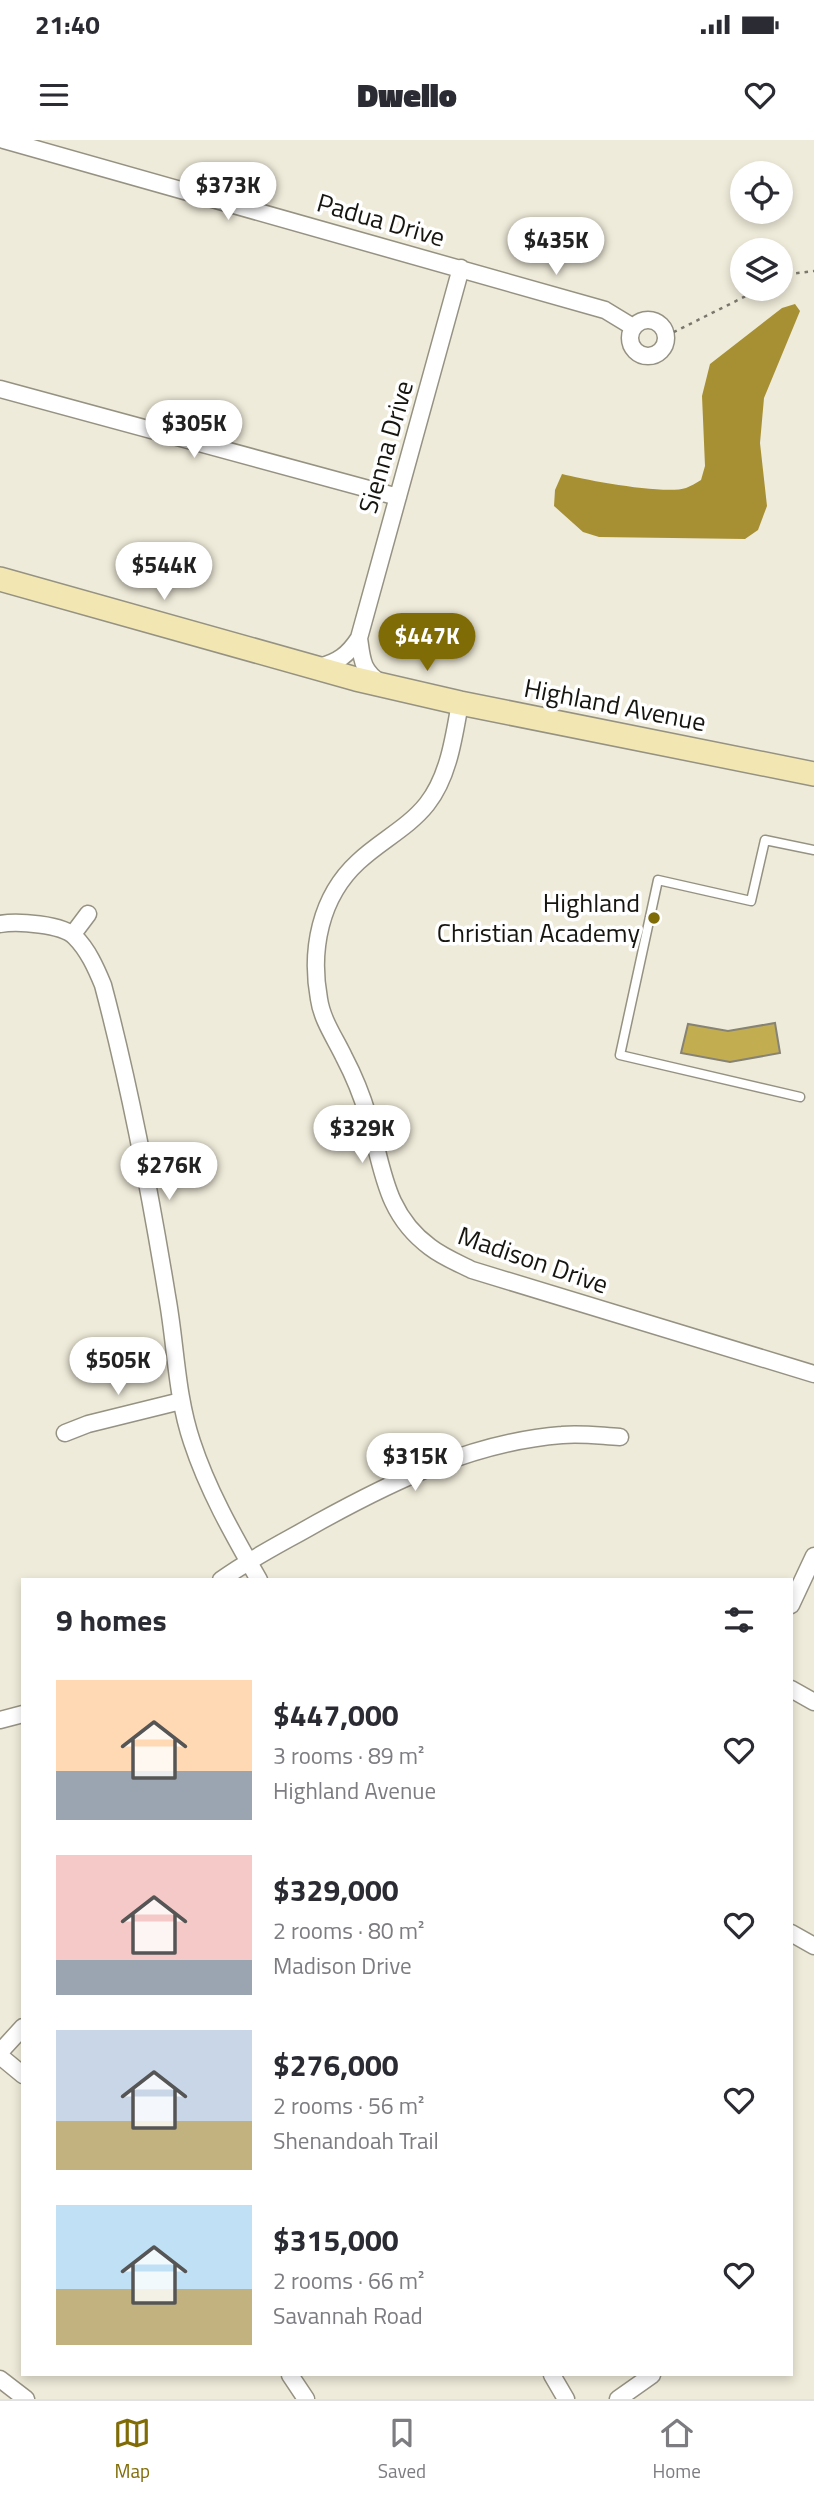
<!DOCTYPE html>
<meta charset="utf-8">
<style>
body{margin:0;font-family:"Titillium Web",sans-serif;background:#f2f2f3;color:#2b2b33;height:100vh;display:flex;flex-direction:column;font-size:26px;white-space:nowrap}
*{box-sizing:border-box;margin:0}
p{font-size:23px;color:#7c7c81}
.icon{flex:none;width:38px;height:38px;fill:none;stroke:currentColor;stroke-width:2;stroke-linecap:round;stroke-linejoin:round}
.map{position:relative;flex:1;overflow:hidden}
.sheet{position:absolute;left:21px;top:1438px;width:772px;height:798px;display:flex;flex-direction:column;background:#fff;border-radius:0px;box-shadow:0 4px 10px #0003}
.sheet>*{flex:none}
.tools{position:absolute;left:730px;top:21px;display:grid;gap:14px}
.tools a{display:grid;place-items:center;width:63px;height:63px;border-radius:50%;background:#fff;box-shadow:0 4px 10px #0003;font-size:35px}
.price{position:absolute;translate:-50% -60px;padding:0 16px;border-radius:24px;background:#fff;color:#222;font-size:23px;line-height:46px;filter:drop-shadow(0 2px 4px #0008)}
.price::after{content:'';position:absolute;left:50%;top:42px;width:21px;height:16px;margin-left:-10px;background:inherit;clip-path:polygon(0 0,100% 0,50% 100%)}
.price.active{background:#806c06;color:#fff}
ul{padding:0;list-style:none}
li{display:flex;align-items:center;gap:21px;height:175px;padding:0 35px}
li span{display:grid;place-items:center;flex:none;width:196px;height:140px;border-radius:0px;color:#555}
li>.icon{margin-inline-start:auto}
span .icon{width:84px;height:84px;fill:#fffc;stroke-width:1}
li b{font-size:30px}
h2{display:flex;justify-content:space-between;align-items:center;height:84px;padding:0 35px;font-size:30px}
.status{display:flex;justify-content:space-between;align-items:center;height:49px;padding:0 35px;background:#fff;direction:ltr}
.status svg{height:19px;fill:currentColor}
header{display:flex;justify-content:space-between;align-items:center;height:91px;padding:0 35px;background:#fff;font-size:32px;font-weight:800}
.dock{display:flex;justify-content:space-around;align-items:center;height:98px;border-top:2px solid #e1e1e2;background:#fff;font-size:19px;color:#7c7c81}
.dock a{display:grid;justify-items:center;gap:4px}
.dock .active{color:#806c06}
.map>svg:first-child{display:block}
</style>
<div class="status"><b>21:40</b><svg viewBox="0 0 49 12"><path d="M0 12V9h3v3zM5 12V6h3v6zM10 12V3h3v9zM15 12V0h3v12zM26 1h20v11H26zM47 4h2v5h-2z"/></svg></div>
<header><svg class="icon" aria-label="menu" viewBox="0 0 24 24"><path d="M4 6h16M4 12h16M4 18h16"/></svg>Dwello<svg class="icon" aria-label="heart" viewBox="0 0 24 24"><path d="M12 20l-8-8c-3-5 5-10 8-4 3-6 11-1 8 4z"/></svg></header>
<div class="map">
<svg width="814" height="2259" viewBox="0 0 814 2259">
<rect width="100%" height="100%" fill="#efebda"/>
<path fill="#a79033" d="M795,164L800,171L764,258L760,303L767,366L758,390L745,399L599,397L583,392L554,366L555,350L562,334C585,340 665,355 686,348C691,346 696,343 701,340L705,326L702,256L710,224L782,168Z"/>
<path fill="#c3ad51" stroke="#878374" stroke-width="2" d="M775,883L780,913L730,922L681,913L688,884L728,891Z"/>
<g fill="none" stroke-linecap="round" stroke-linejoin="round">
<g stroke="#969283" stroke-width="11">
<path id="service" d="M800,957L620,915L658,740L751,761L765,700L814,710"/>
</g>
<g stroke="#969283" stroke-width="19">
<path id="minor" d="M4,0L605,170L633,187
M630 198a18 18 0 1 1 36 0a18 18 0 1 1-36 0Z
M0,249L398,357
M359,498C362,520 362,531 381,543
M319,527C338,522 348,515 359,498L461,128
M460,563C454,596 449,636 427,664C408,688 380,701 358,722C320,757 310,810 319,859C322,880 335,898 344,917C354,936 362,956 368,976C383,1027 384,1073 430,1107C443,1117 458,1123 472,1130L814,1234
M0,784C17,781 63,784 75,797C88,810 96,828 103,845C130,947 150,1052 167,1156C176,1205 176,1255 192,1302C208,1351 234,1396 259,1440
M73,794L88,774
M65,1293L88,1284L181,1261
M221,1440C251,1418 284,1402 317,1383C393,1341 473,1302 562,1295C581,1293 601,1296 620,1297
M791,1465L814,1416
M791,1549L814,1562
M0,1580L23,1574
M791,1793L814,1806
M0,1912L23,1887
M0,1916L23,1935
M290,2235L306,2259
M552,2235L566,2259
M0,2239L26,2259
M618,2259L652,2235"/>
</g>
<g stroke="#969283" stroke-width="26">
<path id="secondary" d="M0,439L356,539L460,563L814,634"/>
</g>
<path stroke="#7a776d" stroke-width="2.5" stroke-dasharray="3.5 5" stroke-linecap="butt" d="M780,138L789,134L814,131
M666,196L760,149"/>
<use href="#service" stroke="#fff" stroke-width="8"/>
<use href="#minor" stroke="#fff" stroke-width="16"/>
<use href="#secondary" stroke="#f2e7b2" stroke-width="23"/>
</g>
<circle fill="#806c06" stroke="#fff" stroke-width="2.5" cx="654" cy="778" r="7"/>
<g text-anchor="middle" stroke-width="7" stroke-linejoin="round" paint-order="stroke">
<g font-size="26" fill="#171510" stroke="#fff">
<text transform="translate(381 80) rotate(16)" y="9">Padua Drive</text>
<text transform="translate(386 307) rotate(-74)" y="9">Sienna Drive</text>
<text transform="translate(615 565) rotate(11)" y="9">Highland Avenue</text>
<text transform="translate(533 1120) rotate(19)" y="9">Madison Drive</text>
</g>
<g font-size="26" fill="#171510" stroke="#fff" text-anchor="end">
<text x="640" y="772">Highland<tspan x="640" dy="30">Christian Academy</tspan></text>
</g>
</g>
</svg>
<div class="tools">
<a><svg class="icon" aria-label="locate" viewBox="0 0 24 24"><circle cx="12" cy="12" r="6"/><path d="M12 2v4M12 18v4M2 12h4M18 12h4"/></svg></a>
<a><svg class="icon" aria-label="layers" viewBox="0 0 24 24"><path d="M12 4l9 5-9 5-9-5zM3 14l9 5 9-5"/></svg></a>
</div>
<b class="price" style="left:228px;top:82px">$373K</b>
<b class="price" style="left:556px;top:137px">$435K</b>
<b class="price" style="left:194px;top:320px">$305K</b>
<b class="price" style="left:164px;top:462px">$544K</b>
<b class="price active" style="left:427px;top:533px">$447K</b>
<b class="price" style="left:362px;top:1025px">$329K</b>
<b class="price" style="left:169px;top:1062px">$276K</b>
<b class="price" style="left:118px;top:1257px">$505K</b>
<b class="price" style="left:415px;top:1353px">$315K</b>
<section class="sheet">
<h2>9 homes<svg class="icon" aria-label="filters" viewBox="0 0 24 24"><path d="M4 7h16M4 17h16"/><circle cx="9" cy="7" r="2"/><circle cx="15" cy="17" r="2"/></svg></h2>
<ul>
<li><span style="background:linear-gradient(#ffd9b3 65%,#9aa5b1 0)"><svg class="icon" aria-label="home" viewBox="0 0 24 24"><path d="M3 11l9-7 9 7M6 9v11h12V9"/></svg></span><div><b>$447,000</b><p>3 rooms · 89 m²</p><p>Highland Avenue</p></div><svg class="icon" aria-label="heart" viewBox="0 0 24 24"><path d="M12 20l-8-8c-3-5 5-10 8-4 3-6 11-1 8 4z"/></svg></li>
<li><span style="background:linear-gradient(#f6c9c9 75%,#9aa5b1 0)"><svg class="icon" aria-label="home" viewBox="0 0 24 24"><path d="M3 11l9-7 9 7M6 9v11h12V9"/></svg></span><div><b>$329,000</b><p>2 rooms · 80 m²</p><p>Madison Drive</p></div><svg class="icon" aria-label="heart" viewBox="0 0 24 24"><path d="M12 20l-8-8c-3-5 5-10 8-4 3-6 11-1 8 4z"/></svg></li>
<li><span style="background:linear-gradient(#c9d6e8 65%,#c2b280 0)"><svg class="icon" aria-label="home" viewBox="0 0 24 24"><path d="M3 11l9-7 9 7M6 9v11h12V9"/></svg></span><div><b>$276,000</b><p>2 rooms · 56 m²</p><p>Shenandoah Trail</p></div><svg class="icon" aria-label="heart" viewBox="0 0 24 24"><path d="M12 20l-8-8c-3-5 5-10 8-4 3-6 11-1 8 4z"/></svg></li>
<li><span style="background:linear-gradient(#bfe0f5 60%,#c2b280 0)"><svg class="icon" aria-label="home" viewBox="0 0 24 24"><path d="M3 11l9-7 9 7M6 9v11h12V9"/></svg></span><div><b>$315,000</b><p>2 rooms · 66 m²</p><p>Savannah Road</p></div><svg class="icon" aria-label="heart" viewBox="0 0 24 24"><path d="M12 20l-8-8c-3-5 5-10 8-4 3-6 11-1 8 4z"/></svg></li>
</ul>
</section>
</div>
<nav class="dock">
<a class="active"><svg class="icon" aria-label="map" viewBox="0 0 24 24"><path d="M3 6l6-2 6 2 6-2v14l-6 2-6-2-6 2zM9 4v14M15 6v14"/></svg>Map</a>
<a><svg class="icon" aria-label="saved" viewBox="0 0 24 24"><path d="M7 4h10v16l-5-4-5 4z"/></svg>Saved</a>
<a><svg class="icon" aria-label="home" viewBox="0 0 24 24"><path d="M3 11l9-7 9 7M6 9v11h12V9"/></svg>Home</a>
</nav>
